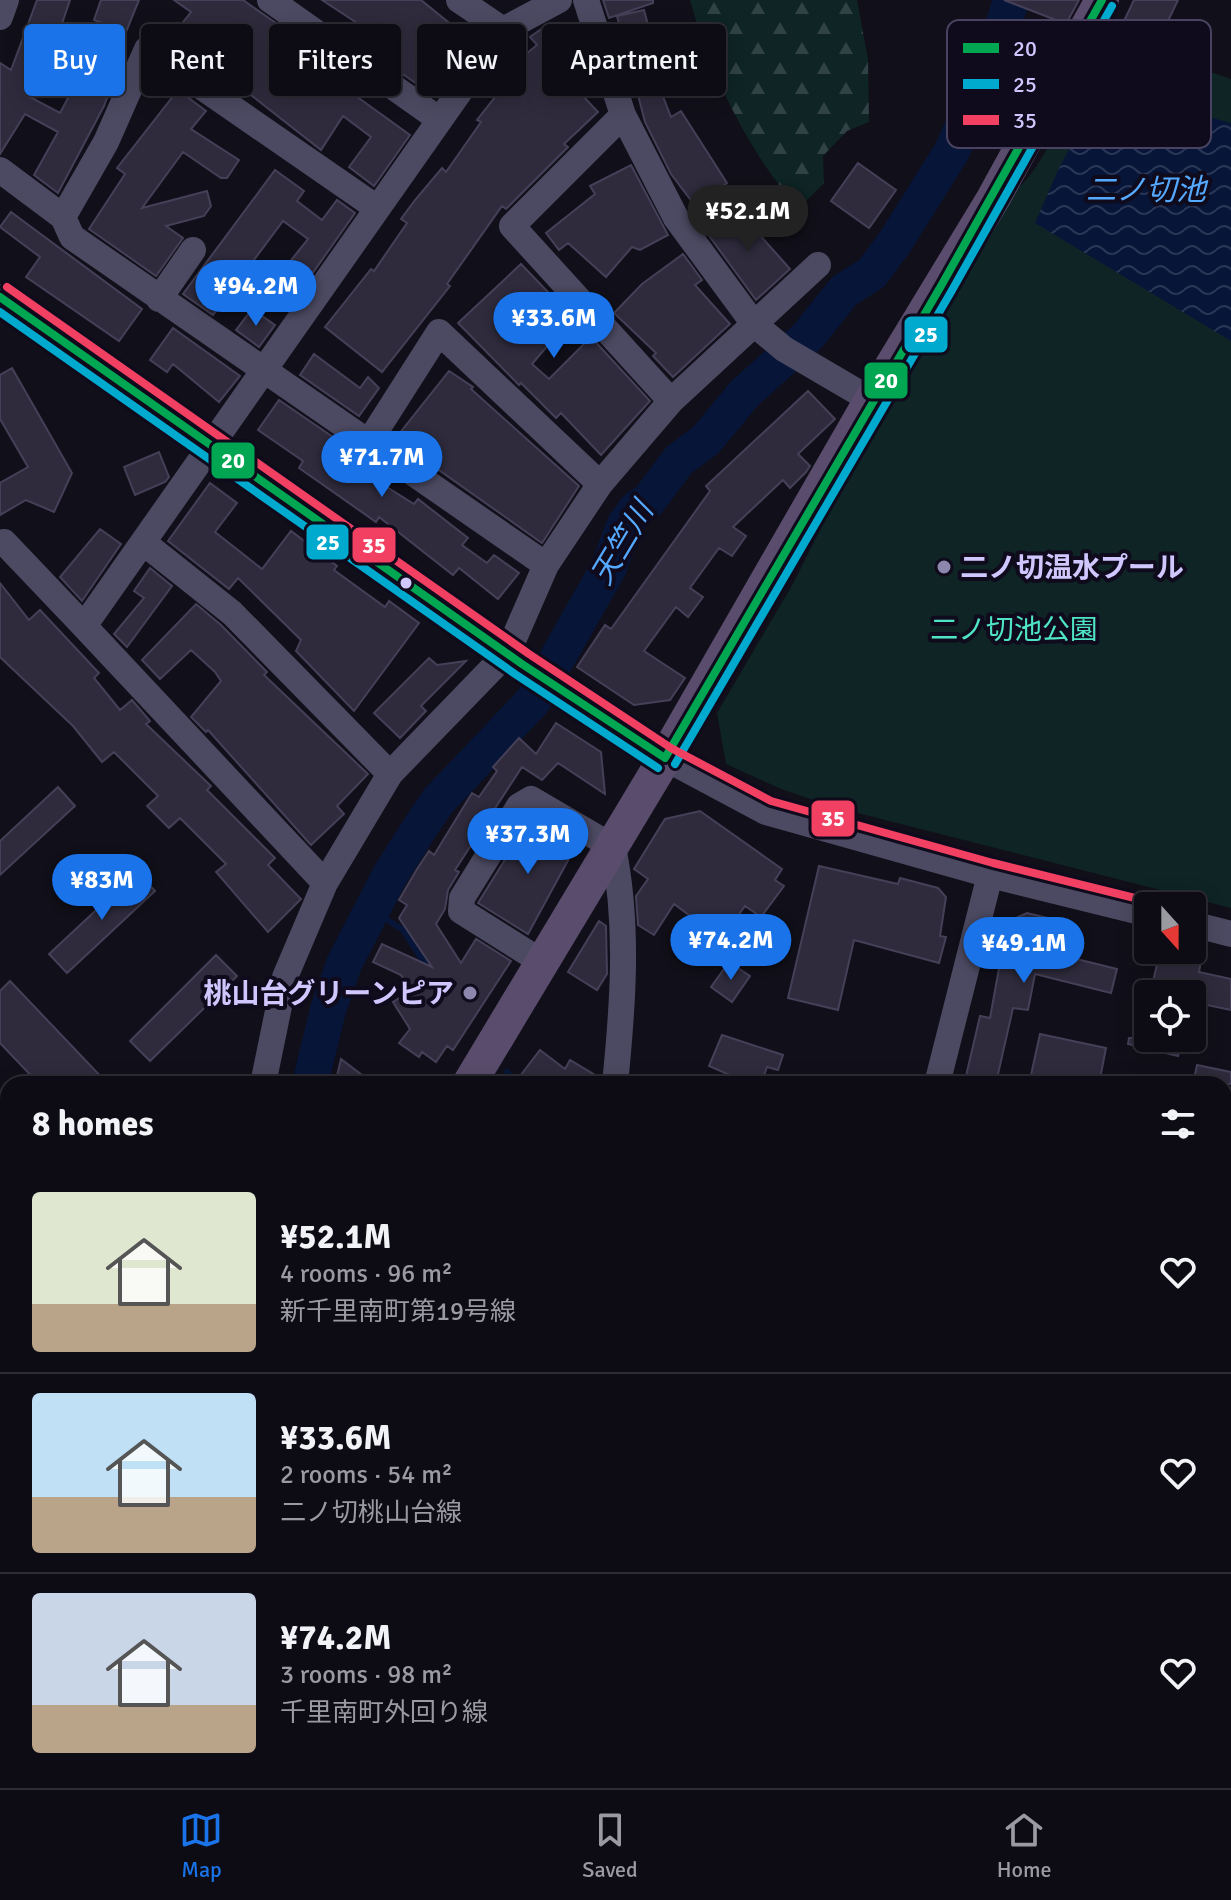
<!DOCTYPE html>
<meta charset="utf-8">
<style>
body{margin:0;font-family:Signika,"Noto Sans JP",sans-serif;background:#16141c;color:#f1f3f6;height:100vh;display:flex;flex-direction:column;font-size:30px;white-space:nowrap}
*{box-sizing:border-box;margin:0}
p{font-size:26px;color:#9a9ba0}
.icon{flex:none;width:44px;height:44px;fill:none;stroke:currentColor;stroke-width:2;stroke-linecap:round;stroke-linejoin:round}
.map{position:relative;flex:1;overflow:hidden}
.drawer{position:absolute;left:0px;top:1076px;width:1232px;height:712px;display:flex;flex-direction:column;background:#0d0b13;border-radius:24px 24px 0 0;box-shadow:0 4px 20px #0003,0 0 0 2px #2d2b33}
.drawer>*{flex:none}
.banner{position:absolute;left:24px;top:24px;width:800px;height:72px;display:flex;gap:16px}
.needle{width:52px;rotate:159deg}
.fabs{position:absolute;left:1134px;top:892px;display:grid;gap:16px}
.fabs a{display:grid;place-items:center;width:72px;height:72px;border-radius:8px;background:#0d0b13;box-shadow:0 4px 20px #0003,0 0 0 2px #2d2b33;font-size:40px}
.price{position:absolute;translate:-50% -68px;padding:0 18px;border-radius:28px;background:#1a73e8;color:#fff;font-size:26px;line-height:52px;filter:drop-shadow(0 2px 4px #0008)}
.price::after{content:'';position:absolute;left:50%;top:48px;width:24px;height:18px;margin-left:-12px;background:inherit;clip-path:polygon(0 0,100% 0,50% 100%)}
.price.on{background:#222;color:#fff}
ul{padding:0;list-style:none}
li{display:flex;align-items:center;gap:24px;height:200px;padding:0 32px}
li+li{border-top:2px solid #2d2b33}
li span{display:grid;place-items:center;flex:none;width:224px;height:160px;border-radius:8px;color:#555}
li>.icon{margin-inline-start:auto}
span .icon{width:96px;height:96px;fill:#fffc;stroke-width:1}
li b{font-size:34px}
h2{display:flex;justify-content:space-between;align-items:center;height:96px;padding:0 32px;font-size:34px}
.tag{padding:0 28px;border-radius:8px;background:#0d0b13;box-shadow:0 4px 20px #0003,0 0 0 2px #2d2b33;font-size:28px;line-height:72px}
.tag.on{background:#1a73e8;color:#fff}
.tab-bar{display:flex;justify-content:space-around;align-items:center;height:112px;border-top:2px solid #2d2b33;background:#0d0b13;font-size:22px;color:#9a9ba0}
.tab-bar a{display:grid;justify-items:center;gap:4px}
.tab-bar .on{color:#1a73e8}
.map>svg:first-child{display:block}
</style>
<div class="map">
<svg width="1231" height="1788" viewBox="0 0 1231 1788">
<defs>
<pattern id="forest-firs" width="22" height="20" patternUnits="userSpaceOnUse" patternTransform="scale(2)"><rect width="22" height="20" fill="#0e2425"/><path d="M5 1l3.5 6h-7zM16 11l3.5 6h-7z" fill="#304246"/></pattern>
<pattern id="water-waves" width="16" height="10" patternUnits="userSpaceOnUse" patternTransform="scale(2)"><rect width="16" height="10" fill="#071638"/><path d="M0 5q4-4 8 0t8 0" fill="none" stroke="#2a3656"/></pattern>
</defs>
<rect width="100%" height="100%" fill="#110f19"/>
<path fill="#0e2425" d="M1099,39L1104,55L1190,65L1231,79V908L834,807L781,789L726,764L717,713L794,582L858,454L1015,190C1046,170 1081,74 1099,39Z"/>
<path fill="url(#forest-firs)" d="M690,0H857L868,59L869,122L847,131L823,156L824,183L798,209C747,149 711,76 690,0Z"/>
<path fill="url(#water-waves)" d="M1157,103L1231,123V341L1035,223C1055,182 1071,120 1119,105C1131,101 1145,103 1157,103Z"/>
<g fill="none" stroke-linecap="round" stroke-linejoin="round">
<path stroke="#071638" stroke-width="6" d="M372,910L403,930L430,971
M507,1072L517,1084"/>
<path stroke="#071638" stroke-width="36" d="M310,1084L328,1010L344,964L390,875L419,829L438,801L533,701L609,567L624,526L636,509L649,500L679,460L706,440L744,394L808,336L844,291L872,273L895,242L952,151L995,53L1011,0
M0,1684L8,1681"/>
</g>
<path fill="#2f2b3d" stroke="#454058" stroke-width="2" d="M37,0H70L47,68L40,65L28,96L60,113L77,81L71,79L82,50L119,65L104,106L58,193L34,175L58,132L25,114L0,154V63L11,70Z
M101,0H139L126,32L94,20Z
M174,0H243L283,28L277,36L327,72L330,67L362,88L356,96L410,135L374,186L349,167L371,137L343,116L321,150L205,59L200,66L168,41L191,12Z
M322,0H421L474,43L434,96L351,38L360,25Z
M603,0H653V3L609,18Z
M1004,0H1079L1066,24Z
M1134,0H1178L1158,42L1122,25Z
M644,10L652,40L625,47L617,16Z
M547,25L562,42L579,30L584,47L581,50L587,57L565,77L598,112L564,144L568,147L506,209L502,206L447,284L450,286L382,372L325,327L371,269L374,271L407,223L401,219L415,200L442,168L446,172L481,122L477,120L514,73L509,68L537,45L530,37Z
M665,64L672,81L659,86L671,117L681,111L727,183L723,186L733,198L702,215L671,174L645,122L633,76Z
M178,90L206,111L191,129L239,160L227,178H221L183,152L142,208L207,191L211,206L204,216L166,226L183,238L156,276L89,229L125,174L117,168Z
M858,163L896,190L869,228L831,201Z
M631,165L668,235L640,250L632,247L606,277L568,243L559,250L546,233L595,194L590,186Z
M275,170L304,191L297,201L322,220L337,200L355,213L293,301L272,284L308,239L283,221L213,315L183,294Z
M739,206L753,223L751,225L790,269L756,300L707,233Z
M11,212L142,309L119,341L26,277L40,257L0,227Z
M683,254L702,280L695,285L730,324L673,377L653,356L656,353L614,313L642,284Z
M521,264L572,317L532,364L549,379L591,337L650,401L601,455L561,413L556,418L521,383L519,385L458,323Z
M252,309L275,325L259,347L236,330Z
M173,328L240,376L219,402L173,364L167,372L150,360Z
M314,354L360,388L368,377L379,388L359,416L300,375Z
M12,368L72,473L54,512L26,500L0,515V483L28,467L0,419V375Z
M449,371L473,387L471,389L579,486L542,543L395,439Z
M808,391L835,419L798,454L810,466L806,472L790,488L783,480L733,527L746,536L732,556L719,548L690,588L703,597L688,617L676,607L644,651L685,678L670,700L634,705L577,667L605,625L611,629L710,491L706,486Z
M279,400L349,448L342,459L414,504L418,499L468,538L462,545L487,563L494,555L519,573L498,599L459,568L453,575L379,517L376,522L299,468L303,461L258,430Z
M159,452L169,477L165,482L135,495L124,467Z
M210,483L237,503L215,532L262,569L291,531L337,566L334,570L385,607L389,601L419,623L354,711L296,651L301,640L238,578L229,589L168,541Z
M100,529L121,544L82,601L60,577Z
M150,568L172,586L127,647L114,634L144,598L134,591Z
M0,583L29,620L40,610L99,673L94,678L120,710L132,700L150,721L146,724L211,786L207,790L275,858L268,865L301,899L268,932L216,872L226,864L180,818L169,828L147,806L158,796L114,752L102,762L73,726L0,657Z
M196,604L221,625L267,672L264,675L368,774L337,806L344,814L311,845L208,730L206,732L191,717L221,681L215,672L191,650L160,679L142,660Z
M429,658L437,665L466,661L421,706L426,711L400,738L374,713Z
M556,723L601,752L605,794L558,763L542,780L522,767L455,870L459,872L448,890L445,909L436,924L461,963L476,939L511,961L453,1050L447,1046L436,1062L422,1052L419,1057L399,1043L410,1029L393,1002L410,991L401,975L373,962L382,944L432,967L399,918L407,905L399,900L417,869L429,851L434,855L472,793L479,797L497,771L493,767L519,738L536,754Z
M58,787L75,806L0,875V841Z
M700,811L782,869L775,880L784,886L761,917L745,906L721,939L674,904L654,935L638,925L636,896L648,879L634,869L665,819Z
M531,818L577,844L528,934L478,903Z
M819,866L898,884L900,878L938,888L946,897L940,936L946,937L939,963L854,940L838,1010L788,998Z
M137,872L155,891L67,973L49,954Z
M1027,913L1052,919L1044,951L1117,969L1111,993L1035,974L1028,1010L1013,1008L996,1083L966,1076L980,1016L990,1018L1002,952L988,948L993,928Z
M599,921L606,926L607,974L597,990L568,972Z
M1160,952L1201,961L1199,972L1231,979V1010L1192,1002V994H1150Z
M216,955L237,976L150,1061L130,1041Z
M729,962L750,976L732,1002L711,987Z
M10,981L108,1084H39L0,1043V991Z
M1040,1034L1106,1048L1099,1084H1029Z
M722,1035L783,1055L778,1070L767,1067L761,1084H750L709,1066Z
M1129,1038H1183L1178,1056L1128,1044Z
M540,1050L565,1069L570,1060L600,1078L599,1084H514Z
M341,1059L374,1084H335Z
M1197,1065L1231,1072V1084H1193Z"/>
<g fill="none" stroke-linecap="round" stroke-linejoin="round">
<path stroke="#4c4a62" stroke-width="26" d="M270,0L440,120
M459,0L503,30
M586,0L623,115L676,218L754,324L784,349L871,400
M0,17L6,0
M623,115L512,226L671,401
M0,170L63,217L72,237L546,565
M63,217L106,142L147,49L377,208
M0,297L522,664L665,758L766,812L990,875L1148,914
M159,299L193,250
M367,445L439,332L600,484
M4,542L84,626
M144,543L232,613L390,774
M325,883L84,626L503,30L559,0
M1192,924L1231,934
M542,962L461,911L462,898L519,806L531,799L613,847C629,925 623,1005 615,1084
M263,1084L285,977L325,883L390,774L508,652L546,565L600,484L671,401L818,265
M937,1084L990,875
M1224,1277L1231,1295
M0,1467L8,1469
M1224,1522L1231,1517
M256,1780L264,1788
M961,1780L966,1788
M451,1788L460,1780
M861,1788L872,1780"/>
<path stroke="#5a4c6c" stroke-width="34" d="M469,1084L665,758L871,400L993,199L1102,0
M117,1788L119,1780"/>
<path stroke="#604961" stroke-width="38" d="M0,1589L8,1599
M0,1625L8,1633
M0,1708L8,1717
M0,1750L8,1758
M28,1780L35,1788
M66,1780L74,1788
M143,1780L150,1788
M181,1780L189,1788"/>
<g stroke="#0f0b1d" stroke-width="14">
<path id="bus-1" d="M0,297L522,664L665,758
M665,758L941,286L1102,0"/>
</g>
<g stroke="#0f0b1d" stroke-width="14">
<path id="bus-2" d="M0,312L515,674L658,768
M675,764L951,292L1112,6"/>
</g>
<g stroke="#0f0b1d" stroke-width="14">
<path id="bus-3" d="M7,287L529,654L671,748L771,801L993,863L1151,902"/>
</g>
<use href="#bus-1" stroke="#00a651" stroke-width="8"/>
<use href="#bus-2" stroke="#00a9ce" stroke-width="8"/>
<use href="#bus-3" stroke="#f24062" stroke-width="8"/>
</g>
<g fill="#8d87ae" stroke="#0f0b1d" stroke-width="3">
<circle cx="944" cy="567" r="8"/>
<circle cx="470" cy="993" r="8"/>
</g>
<circle fill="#d0c7ff" stroke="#0f0b1d" stroke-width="3" cx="406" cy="583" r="7"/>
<g text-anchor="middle" stroke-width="8" stroke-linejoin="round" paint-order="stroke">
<g font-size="28" font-weight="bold" fill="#d0c7ff" stroke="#0f0b1d" text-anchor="start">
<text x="960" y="577">二ノ切温水プール</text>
<text x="454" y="1003" text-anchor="end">桃山台グリーンピア</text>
</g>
<g font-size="28" fill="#4ee4c5" stroke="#0f0b1d">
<text x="1014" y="639">二ノ切池公園</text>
</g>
<g font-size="30" font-style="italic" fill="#55a9ff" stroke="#0f0b1d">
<text x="1146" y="200">二ノ切池</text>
<text transform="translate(622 543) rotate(-59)" y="10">天竺川</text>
</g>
</g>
<rect x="947" y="20" width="264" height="128" rx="12" fill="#0f0b1d" stroke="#494361" stroke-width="2"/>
<rect x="963" y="43" width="36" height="10" fill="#00a651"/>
<rect x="963" y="79" width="36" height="10" fill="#00a9ce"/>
<rect x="963" y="115" width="36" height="10" fill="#f24062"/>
<g font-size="22" fill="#d0c7ff">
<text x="1013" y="56">20</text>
<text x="1013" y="92">25</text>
<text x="1013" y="128">35</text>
</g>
<g stroke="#0f0b1d" stroke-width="3">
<rect x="903" y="315" width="46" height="39" rx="8" fill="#00a9ce"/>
<rect x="863" y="361" width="46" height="39" rx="8" fill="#00a651"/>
<rect x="210" y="441" width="46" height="39" rx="8" fill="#00a651"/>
<rect x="305" y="523" width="45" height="38" rx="8" fill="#00a9ce"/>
<rect x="351" y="526" width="46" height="38" rx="8" fill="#f24062"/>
<rect x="810" y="799" width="46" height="39" rx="8" fill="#f24062"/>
</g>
<g font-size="22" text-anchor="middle" font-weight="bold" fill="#fff">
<text x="926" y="342">25</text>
<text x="886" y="388">20</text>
<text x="233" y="468">20</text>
<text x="328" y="550">25</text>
<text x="374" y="553">35</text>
<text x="833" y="826">35</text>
</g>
</svg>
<div class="fabs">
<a><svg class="needle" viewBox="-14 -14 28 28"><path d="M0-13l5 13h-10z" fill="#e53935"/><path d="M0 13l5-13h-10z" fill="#9a9ba0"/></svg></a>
<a><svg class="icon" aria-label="locate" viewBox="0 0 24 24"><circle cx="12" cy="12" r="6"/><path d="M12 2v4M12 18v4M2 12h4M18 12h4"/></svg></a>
</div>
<b class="price on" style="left:748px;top:253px">¥52.1M</b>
<b class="price" style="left:256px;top:328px">¥94.2M</b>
<b class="price" style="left:554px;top:360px">¥33.6M</b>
<b class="price" style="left:382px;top:499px">¥71.7M</b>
<b class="price" style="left:528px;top:876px">¥37.3M</b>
<b class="price" style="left:102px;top:922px">¥83M</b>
<b class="price" style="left:731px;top:982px">¥74.2M</b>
<b class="price" style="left:1024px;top:985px">¥49.1M</b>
<div class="banner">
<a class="tag on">Buy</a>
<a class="tag">Rent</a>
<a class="tag">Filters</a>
<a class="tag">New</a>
<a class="tag">Apartment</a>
</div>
<section class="drawer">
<h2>8 homes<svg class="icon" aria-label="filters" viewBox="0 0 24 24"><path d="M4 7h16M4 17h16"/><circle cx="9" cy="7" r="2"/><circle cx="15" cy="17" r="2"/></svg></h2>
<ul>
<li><span style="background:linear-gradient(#dfe7d0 70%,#b9a48a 0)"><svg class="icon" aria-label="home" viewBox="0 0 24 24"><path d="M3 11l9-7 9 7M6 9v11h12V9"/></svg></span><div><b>¥52.1M</b><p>4 rooms · 96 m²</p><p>新千里南町第19号線</p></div><svg class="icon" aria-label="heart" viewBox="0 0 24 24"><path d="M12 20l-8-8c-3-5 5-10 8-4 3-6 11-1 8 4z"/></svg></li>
<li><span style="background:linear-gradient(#bfe0f5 65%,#b9a48a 0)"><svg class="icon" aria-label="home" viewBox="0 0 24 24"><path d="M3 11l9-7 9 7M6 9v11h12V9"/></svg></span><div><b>¥33.6M</b><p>2 rooms · 54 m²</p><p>二ノ切桃山台線</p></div><svg class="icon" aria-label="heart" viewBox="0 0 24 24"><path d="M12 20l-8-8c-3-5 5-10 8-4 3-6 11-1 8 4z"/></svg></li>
<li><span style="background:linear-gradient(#c9d6e8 70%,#b9a48a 0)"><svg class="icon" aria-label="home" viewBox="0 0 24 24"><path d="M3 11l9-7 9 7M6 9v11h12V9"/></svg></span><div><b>¥74.2M</b><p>3 rooms · 98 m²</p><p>千里南町外回り線</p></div><svg class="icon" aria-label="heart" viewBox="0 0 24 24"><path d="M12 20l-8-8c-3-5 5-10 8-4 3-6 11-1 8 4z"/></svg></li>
</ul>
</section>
</div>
<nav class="tab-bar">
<a class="on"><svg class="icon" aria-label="map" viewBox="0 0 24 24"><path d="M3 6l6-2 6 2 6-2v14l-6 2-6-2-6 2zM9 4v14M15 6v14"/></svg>Map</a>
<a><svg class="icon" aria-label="saved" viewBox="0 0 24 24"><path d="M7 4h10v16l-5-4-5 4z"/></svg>Saved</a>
<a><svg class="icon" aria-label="home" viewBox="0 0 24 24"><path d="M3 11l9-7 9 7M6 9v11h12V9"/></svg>Home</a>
</nav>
